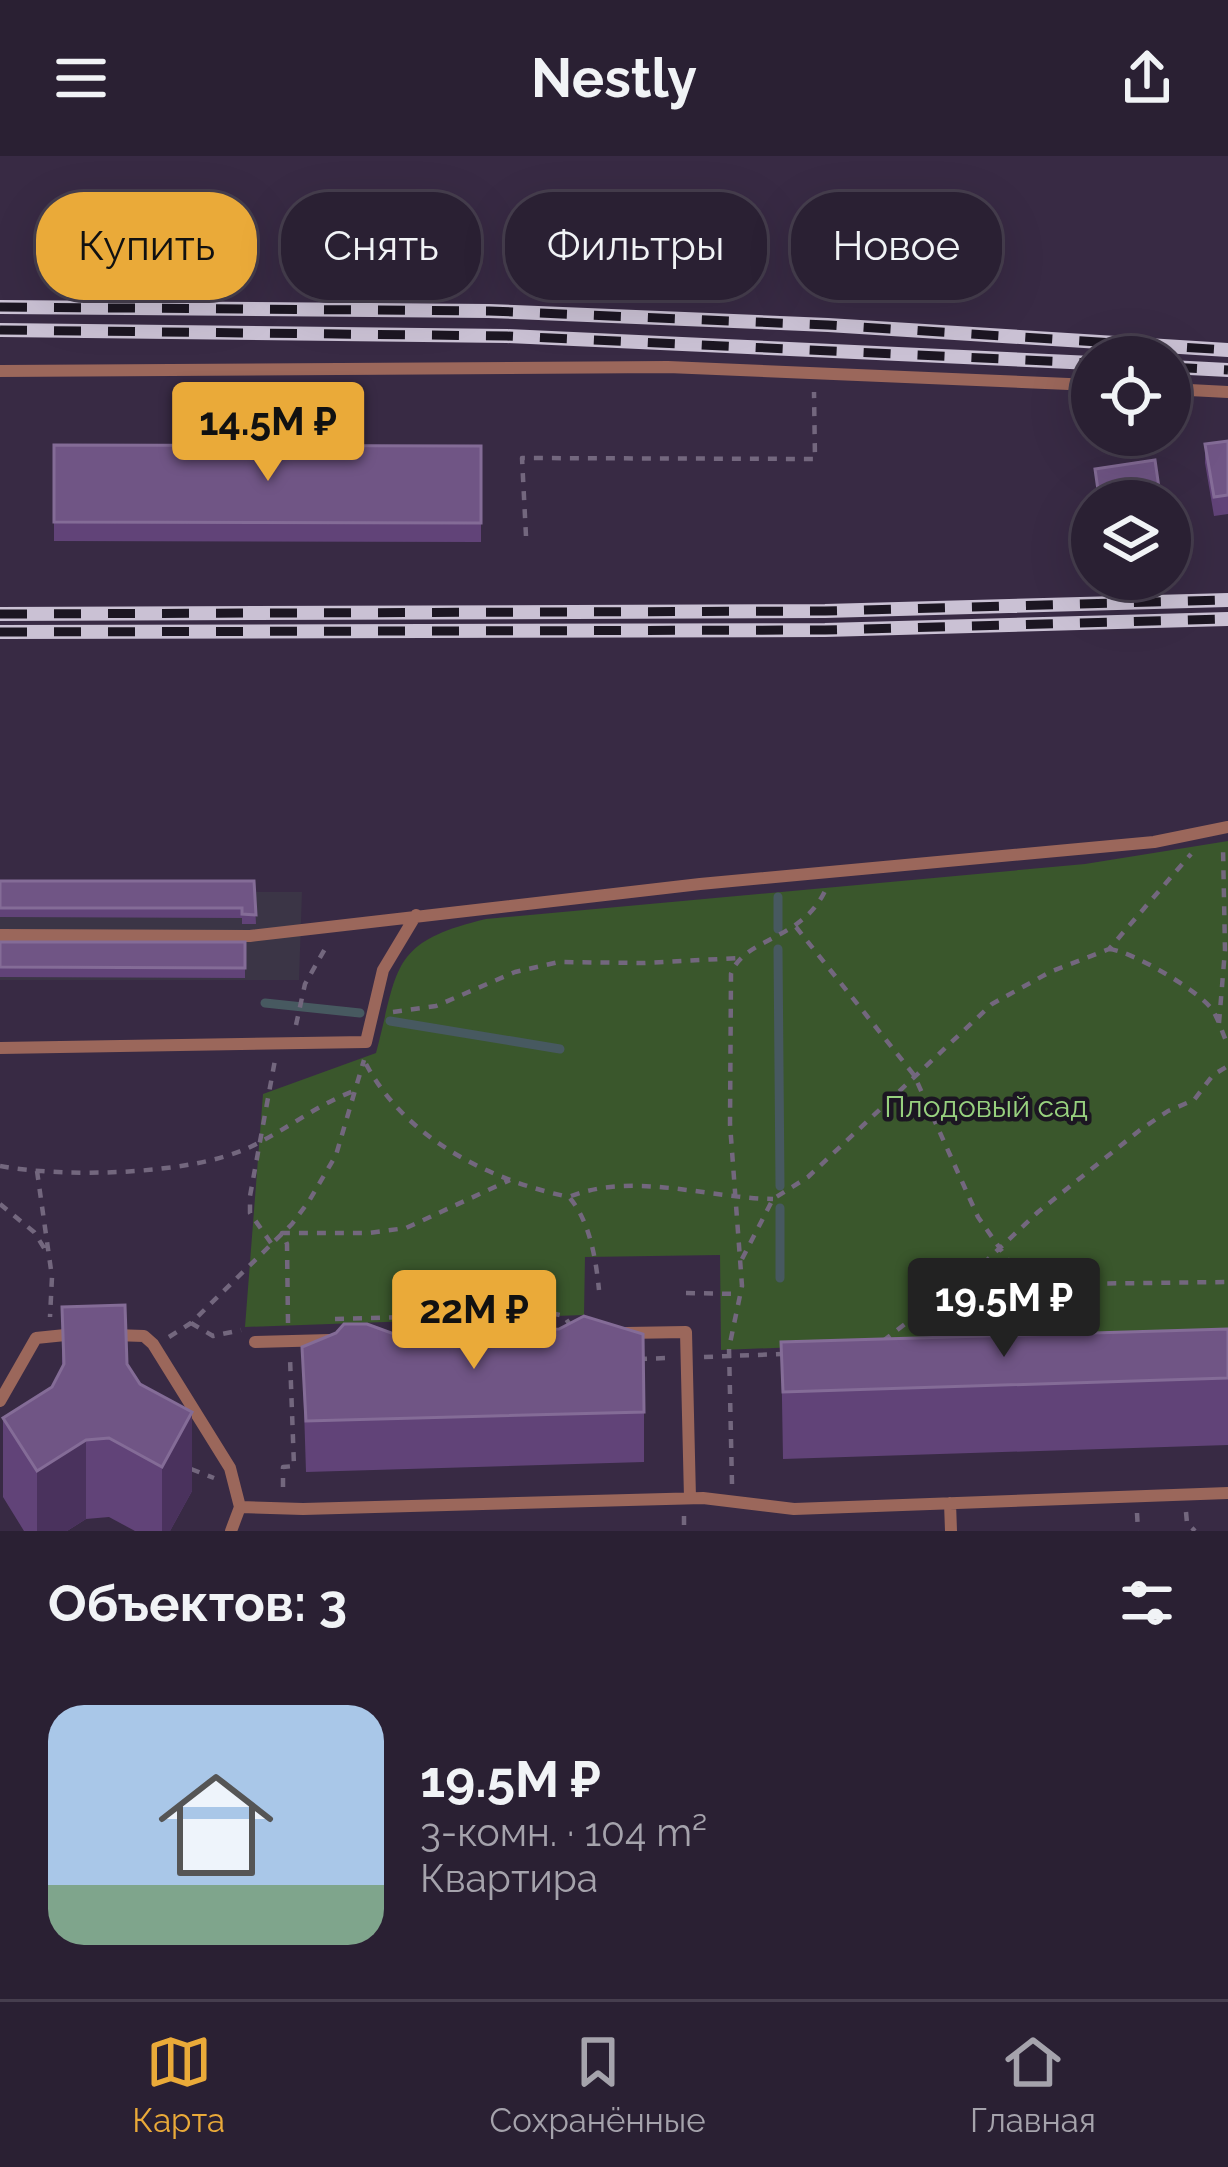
<!DOCTYPE html>
<html lang="ru">
<meta charset="utf-8">
<style>
body{margin:0;font-family:Raleway,sans-serif;background:#362d3f;color:#f1f3f6;height:100vh;display:flex;flex-direction:column;font-size:45px;white-space:nowrap}
*{box-sizing:border-box;margin:0}
p{font-size:39px;color:#a5a3ac}
.icon{flex:none;width:66px;height:66px;fill:none;stroke:currentColor;stroke-width:2;stroke-linecap:round;stroke-linejoin:round}
.map{position:relative;height:1375px;overflow:hidden}
.side{display:flex;flex-direction:column;background:#2a2033;flex:1}
.side>*{flex:none}
.banner{position:absolute;left:36px;top:36px;width:1158px;height:108px;display:flex;gap:24px}
.tools{position:absolute;left:1071px;top:180px;display:grid;gap:24px}
.tools a{display:grid;place-items:center;width:120px;height:120px;border-radius:50%;background:#2a2033;box-shadow:0 12px 48px #0002,0 0 0 3px #463e4e;font-size:60px}
.price{position:absolute;translate:-50% -102px;padding:0 27px;border-radius:12px;background:#eaaa39;color:#111;font-size:39px;line-height:78px;filter:drop-shadow(0 3px 6px #0008)}
.price::after{content:'';position:absolute;left:50%;top:72px;width:36px;height:27px;margin-left:-18px;background:inherit;clip-path:polygon(0 0,100% 0,50% 100%)}
.price.selected{background:#222;color:#fff}
ul{padding:0;list-style:none}
li{display:flex;align-items:center;gap:36px;height:300px;padding:0 48px}
li+li{border-top:3px solid #463e4e}
li span{display:grid;place-items:center;flex:none;width:336px;height:240px;border-radius:36px;color:#555}
li>.icon{margin-inline-start:auto}
span .icon{width:144px;height:144px;fill:#fffc;stroke-width:1}
li b{font-size:51px}
h2{display:flex;justify-content:space-between;align-items:center;height:144px;padding:0 48px;font-size:51px}
.chip{padding:0 42px;border-radius:48px;background:#2a2033;box-shadow:0 12px 48px #0002,0 0 0 3px #463e4e;font-size:42px;line-height:108px}
.chip.selected{background:#eaaa39;color:#111}
header{display:flex;justify-content:space-between;align-items:center;height:156px;padding:0 48px;background:#2a2033;font-size:54px;font-weight:700}
.dock{display:flex;justify-content:space-around;align-items:center;height:168px;border-top:3px solid #463e4e;background:#2a2033;font-size:33px;color:#a5a3ac}
.dock a{display:grid;justify-items:center;gap:6px}
.dock .selected{color:#eaaa39}
.map>svg:first-child{display:block}
</style>
<header><svg class="icon" aria-label="menu" viewBox="0 0 24 24"><path d="M4 6h16M4 12h16M4 18h16"/></svg>Nestly<svg class="icon" aria-label="share" viewBox="0 0 24 24"><path d="M12 15V3M7 8l5-5 5 5M5 13v7h14v-7"/></svg></header>
<div class="map">
<svg width="1228" height="1375" viewBox="0 0 1228 1375">
<rect width="100%" height="100%" fill="#382a44"/>
<path fill="#3b3546" d="M0,736H302L299,824H0Z"/>
<path fill="#3a572c" d="M1228,685V1174L721,1194L720,1099L585,1101L584,1159L245,1171L263,938L376,897C399,810 390,786 486,763L1085,708Z"/>
<g fill="none" stroke-linecap="round" stroke-linejoin="round">
<path stroke="#475960" stroke-width="9" d="M778,741V773
M778,793L780,1030
M265,847L360,857
M390,865L560,893
M780,1052V1122"/>
<path stroke="#73677e" stroke-width="4.5" stroke-dasharray="9 9" stroke-linecap="butt" d="M526,380L522,302L815,303L814,236
M796,771L914,919L978,1061L1015,1114L1062,1128L1228,1126
M1109,793C1132,795 1197,834 1211,852C1219,863 1222,877 1228,889
M393,856L436,850L515,816L559,806L644,807L739,802
M1219,867L1225,794L1223,691
M296,869L305,828L326,791
M366,908C406,983 489,1024 569,1041C590,1065 596,1104 599,1134
M0,1010C64,1022 189,1019 248,992C285,975 316,949 354,935
M37,1015L52,1121L50,1161
M571,1040C634,1016 708,1042 773,1043
M0,1048L34,1076L46,1095
M271,1087L250,1057V1040L275,904
M742,1103L773,1043L808,1021L992,848L1050,816L1109,793L1191,698
M686,1137L740,1138
M335,1163L551,1157L564,1160L570,1169
M191,1167L213,1180L241,1174
M288,1167L287,1088L282,1077H369L406,1072L510,1024
M169,1181L191,1167L292,1068L309,1045L336,999L364,904
M883,1185L985,1106L1038,1056L1140,974L1168,955L1194,944L1213,919L1228,910
M704,1201L782,1198
M638,1203L668,1202
M191,1313L214,1322
M732,1328L729,1192L742,1130L730,968L731,818C743,782 801,785 825,735
M283,1331V1311L294,1310L290,1202
M1186,1356L1187,1367L1195,1375
M1137,1357L1138,1375
M684,1360V1375"/>
<path stroke="#9b675b" stroke-width="12" d="M0,215L668,211L1092,229
M1170,233L1228,236
M0,779L250,780L700,728L1154,686L1228,671
M0,892L366,886L383,814L416,759
M626,1177L686,1176L690,1342
M114,1179L144,1180L153,1188L230,1312L240,1351L231,1375
M255,1186L330,1184
M0,1245L36,1182L75,1178
M950,1347L951,1375
M240,1351L303,1353L703,1342L794,1353L1228,1337"/>
<g stroke="#cac1d4" stroke-width="14">
<path id="rail" d="M0,151L489,155L828,169L1228,194
M0,174L507,180L1092,207
M1170,211L1228,214
M0,458L825,455L1228,444
M0,476L825,474L1228,463"/>
</g>
<use href="#rail" stroke="#1c1622" stroke-width="9" stroke-dasharray="27" stroke-linecap="butt"/>
</g>
<path fill="#614378" d="M1228,285V358L1214,360L1205,307V288Z
M54,289L481,290V386L54,385Z
M1095,313L1159,332V341L1136,345H1098Z
M0,725H254L256,768H242V762L0,761Z
M0,786H245V822L0,821Z
M62,1151L127,1208L192,1335L170,1375H135L109,1361L86,1363L67,1375H24L3,1341V1262L52,1231L62,1212Z
M1228,1173V1289L783,1303L781,1186Z
M439,1177L644,1256V1306L306,1316L302,1191L394,1178Z"/>
<path fill="#4a325d" d="M192,1256V1335L170,1375H162V1311Z
M86,1284V1363L67,1375H37V1315Z"/>
<path fill="#705585" stroke="#846c97" stroke-width="3" d="M1228,285V339L1214,341L1205,288Z
M54,289L481,290V367L54,366Z
M1155,304L1159,332L1099,341L1095,313Z
M0,725H254L256,759L242,758V752H0Z
M0,786H245V812L0,811Z
M125,1149L127,1208L140,1228L192,1256L162,1311L109,1282L86,1284L37,1315L3,1262L52,1231L64,1208L62,1151Z
M472,1160L511,1175L559,1173L584,1160L643,1178L644,1256L306,1265L302,1191L336,1177L344,1168H367L394,1178L439,1177L450,1167Z
M1228,1173V1222L783,1236L781,1186Z"/>
<g text-anchor="middle" stroke-width="9" stroke-linejoin="round" paint-order="stroke">
<g font-size="30" fill="#98d17f" stroke="#1c1622">
<text x="986" y="961">Плодовый сад</text>
</g>
</g>
</svg>
<div class="tools">
<a><svg class="icon" aria-label="locate" viewBox="0 0 24 24"><circle cx="12" cy="12" r="6"/><path d="M12 2v4M12 18v4M2 12h4M18 12h4"/></svg></a>
<a><svg class="icon" aria-label="layers" viewBox="0 0 24 24"><path d="M12 4l9 5-9 5-9-5zM3 14l9 5 9-5"/></svg></a>
</div>
<b class="price" style="left:268px;top:328px">14.5M ₽</b>
<b class="price selected" style="left:1004px;top:1204px">19.5M ₽</b>
<b class="price" style="left:474px;top:1216px">22M ₽</b>
<div class="banner">
<a class="chip selected">Купить</a>
<a class="chip">Снять</a>
<a class="chip">Фильтры</a>
<a class="chip">Новое</a>
</div>
</div>
<section class="side">
<h2>Объектов: 3<svg class="icon" aria-label="filters" viewBox="0 0 24 24"><path d="M4 7h16M4 17h16"/><circle cx="9" cy="7" r="2"/><circle cx="15" cy="17" r="2"/></svg></h2>
<ul>
<li><span style="background:linear-gradient(#a9c7e8 75%,#7fa58c 0)"><svg class="icon" aria-label="home" viewBox="0 0 24 24"><path d="M3 11l9-7 9 7M6 9v11h12V9"/></svg></span><div><b>19.5M ₽</b><p>3-комн. · 104 m²</p><p>Квартира</p></div></li>
</ul>
</section>
<nav class="dock">
<a class="selected"><svg class="icon" aria-label="map" viewBox="0 0 24 24"><path d="M3 6l6-2 6 2 6-2v14l-6 2-6-2-6 2zM9 4v14M15 6v14"/></svg>Карта</a>
<a><svg class="icon" aria-label="saved" viewBox="0 0 24 24"><path d="M7 4h10v16l-5-4-5 4z"/></svg>Сохранённые</a>
<a><svg class="icon" aria-label="home" viewBox="0 0 24 24"><path d="M3 11l9-7 9 7M6 9v11h12V9"/></svg>Главная</a>
</nav>
